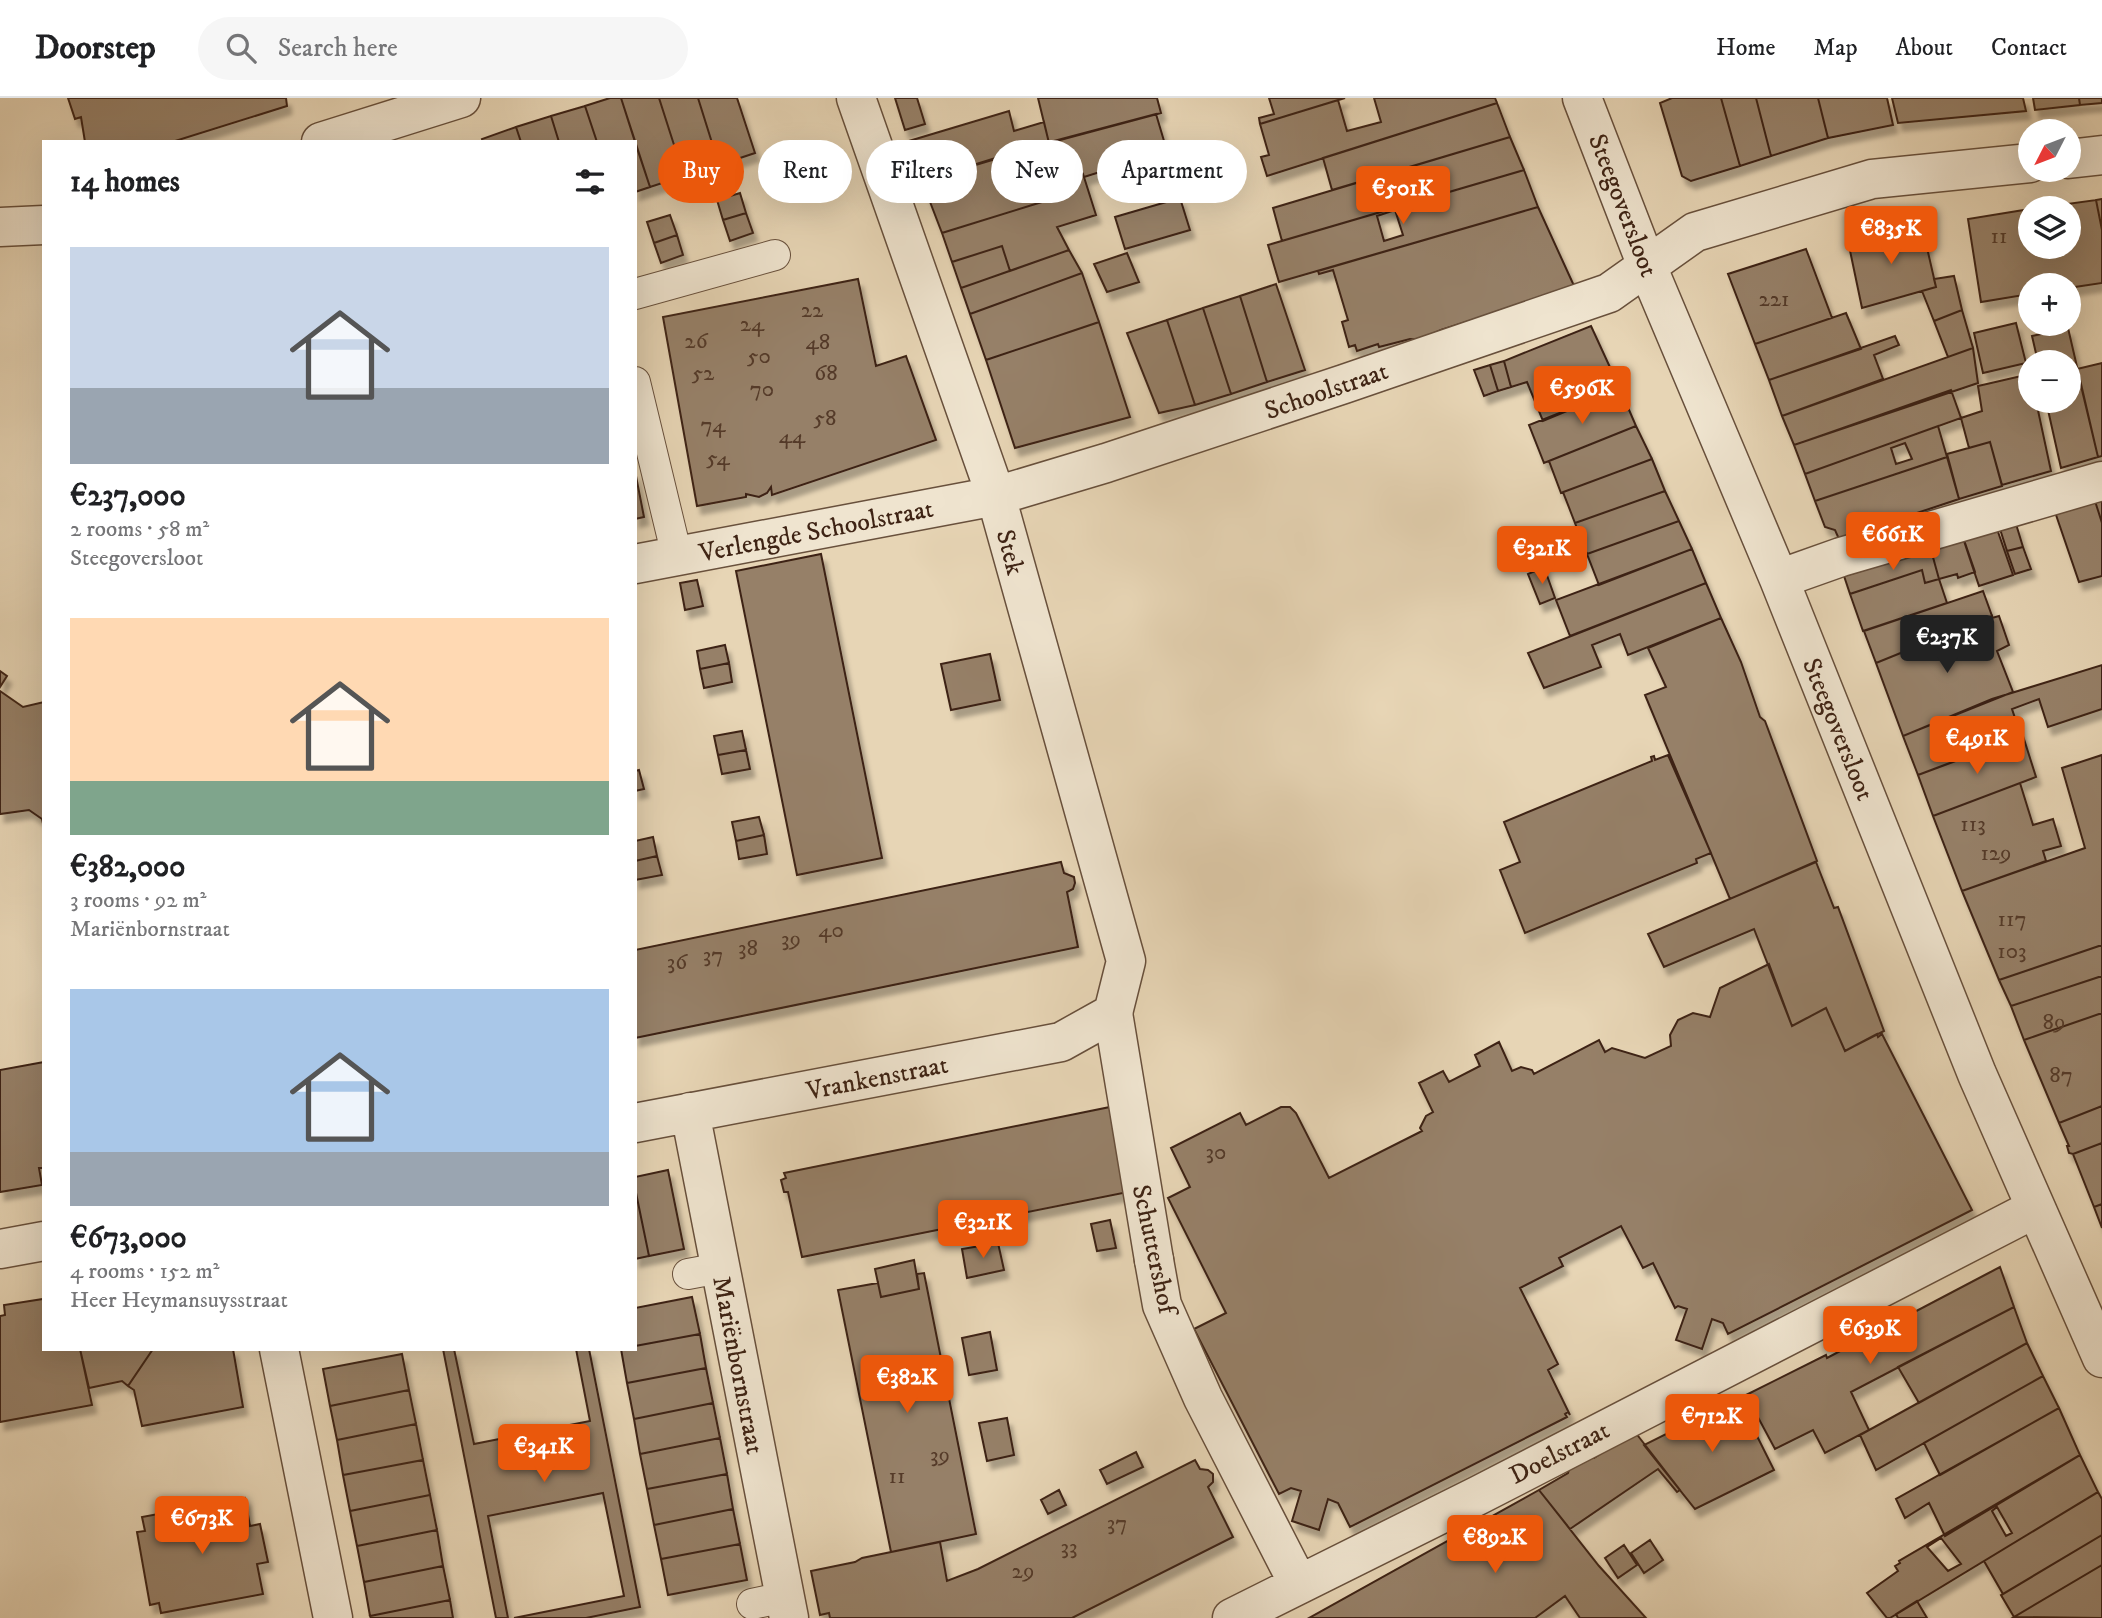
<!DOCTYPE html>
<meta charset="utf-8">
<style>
body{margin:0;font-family:"IM FELL DW Pica",serif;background:#f6f6f6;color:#202124;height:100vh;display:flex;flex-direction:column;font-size:26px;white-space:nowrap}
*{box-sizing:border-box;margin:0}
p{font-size:23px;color:#757577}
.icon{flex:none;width:38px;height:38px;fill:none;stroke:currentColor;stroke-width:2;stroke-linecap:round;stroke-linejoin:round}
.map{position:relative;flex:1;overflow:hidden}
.drawer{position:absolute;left:42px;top:42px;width:595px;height:1211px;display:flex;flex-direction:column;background:#fff;border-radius:0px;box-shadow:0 7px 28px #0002}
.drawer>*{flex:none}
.top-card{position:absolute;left:658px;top:42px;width:665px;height:63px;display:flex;gap:14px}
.needle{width:46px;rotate:228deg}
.controls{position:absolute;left:2018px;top:21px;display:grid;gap:14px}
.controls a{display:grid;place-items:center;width:63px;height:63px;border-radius:50%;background:#fff;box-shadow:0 7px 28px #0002;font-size:35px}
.price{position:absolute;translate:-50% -60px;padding:0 16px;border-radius:7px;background:#ea580c;color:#fff;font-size:23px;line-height:46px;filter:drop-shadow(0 2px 4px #0008)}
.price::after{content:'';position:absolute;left:50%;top:42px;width:21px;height:16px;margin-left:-10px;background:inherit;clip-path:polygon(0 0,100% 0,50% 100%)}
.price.current{background:#222;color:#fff}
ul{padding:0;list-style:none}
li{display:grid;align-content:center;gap:14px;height:371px;padding:0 28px}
li span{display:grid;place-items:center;height:217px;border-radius:0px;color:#555}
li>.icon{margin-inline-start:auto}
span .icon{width:126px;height:126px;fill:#fffc;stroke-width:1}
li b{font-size:30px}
h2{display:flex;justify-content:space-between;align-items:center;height:84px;padding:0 28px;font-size:30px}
.chip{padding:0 24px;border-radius:32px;background:#fff;box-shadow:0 7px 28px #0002;font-size:24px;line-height:63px}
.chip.current{background:#ea580c;color:#fff}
header{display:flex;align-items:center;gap:42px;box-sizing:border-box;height:98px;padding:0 35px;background:#fff;border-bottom:2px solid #e0e0e0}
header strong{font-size:33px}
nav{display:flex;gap:38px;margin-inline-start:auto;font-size:24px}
.search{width:490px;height:63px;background:#f6f6f6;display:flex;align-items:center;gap:18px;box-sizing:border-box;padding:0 24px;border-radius:38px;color:#757577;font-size:26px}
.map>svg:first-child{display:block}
</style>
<header>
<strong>Doorstep</strong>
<div class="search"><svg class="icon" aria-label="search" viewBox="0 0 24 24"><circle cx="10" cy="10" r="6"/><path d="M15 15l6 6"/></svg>Search here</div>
<nav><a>Home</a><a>Map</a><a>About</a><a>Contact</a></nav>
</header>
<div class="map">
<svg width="2102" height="1520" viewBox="0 0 2102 1520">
<defs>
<filter id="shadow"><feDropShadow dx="4.5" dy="8" stdDeviation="2" flood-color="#0004"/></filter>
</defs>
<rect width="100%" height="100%" fill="#e7d5b5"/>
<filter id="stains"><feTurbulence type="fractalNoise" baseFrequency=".00286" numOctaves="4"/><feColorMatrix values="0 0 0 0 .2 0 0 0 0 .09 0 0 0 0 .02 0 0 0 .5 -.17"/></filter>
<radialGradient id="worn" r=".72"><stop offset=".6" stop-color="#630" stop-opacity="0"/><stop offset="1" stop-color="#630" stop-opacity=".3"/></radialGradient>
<path fill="#968068" stroke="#3e2314" stroke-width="2" fill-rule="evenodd" filter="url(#shadow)" d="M68,0H286L287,8L172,44H85L81,19L75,21Z
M610,0H621L635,44H597L585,8Z
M621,0H659L684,78L650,89Z
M659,0H698L719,67L684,78Z
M698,0H737L755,55L719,67Z
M895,0H917L925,26L905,32Z
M1038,0H1157L1161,15L1049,45Z
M1269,0H1345L1260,26L1259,20L1274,16Z
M1374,0H1495L1497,5L1267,78L1261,59L1269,57L1260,26L1338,2L1347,33L1381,24Z
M1672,0H1721L1740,68L1691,83L1682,78L1660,5Z
M1721,0H1756L1771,58L1740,68Z
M1756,0H1818L1828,40L1771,58Z
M1818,0H1887L1893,27L1828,40Z
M1892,0H2023L2026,13L1898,25Z
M2033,0H2079L2080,7L2035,12Z
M2079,0H2102V5L2080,7Z
M1497,5L1510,39L1332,92L1323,60Z
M585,8L597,44H559L551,18Z
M1009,13L1014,33L1044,24L1049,45L922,83L909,43Z
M1156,16L1167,53L1084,79L1083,76L1067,80L1054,43Z
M551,18L559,44H521L516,29Z
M516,29L521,44H483L482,41Z
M1510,39L1524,72L1282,143L1273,110ZM1415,79L1421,97L1399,103L1394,86Z
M1054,43L1067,80L1083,76L1096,117L1057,129L1069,152L1010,173L1002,148L952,164L942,135L1045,103L1024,51Z
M635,44L650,89L635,94Z
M1024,51L1045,103L942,135L922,83Z
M1524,72L1538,109L1279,184L1268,147ZM1395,112L1403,137L1384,143L1377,118Z
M740,95L746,115L723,122L717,102Z
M1180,100L1190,132L1125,151L1115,119Z
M2102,101V132L2096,102Z
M2096,102L2102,132V185L2068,190V187H2030V196L1981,204L1968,121L2030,111V149H2068V110H2038Z
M1538,109L1575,190L1441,232L1420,242L1410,241L1379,249L1378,246L1357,253L1355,247L1349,249L1342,224L1348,222L1333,172L1319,176L1318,173Z
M746,115L753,135L730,143L723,122Z
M670,117L677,137L654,145L647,124Z
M1922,128L1936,189L1862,210L1848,143Z
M677,137L683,157L661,165L654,145Z
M1002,148L1010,173L961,190L952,164Z
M1806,151L1832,220L1755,246L1728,176Z
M1069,152L1082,175L970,216L961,190Z
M1127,155L1139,184L1107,194L1094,166Z
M1082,175L1099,224L986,262L970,216Z
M1954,178L1962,212L1934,223L1922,193L1936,189L1934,181Z
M858,181L876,268L906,258L936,342L772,397L771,389L767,395L759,399L746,396V399L697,408L663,219Z
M1276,186L1305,272L1267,284L1240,198Z
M1240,198L1267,284L1231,296L1203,210Z
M1203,210L1231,296L1195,307L1167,222Z
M1962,212L1973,250L1948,259L1934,223Z
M1846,215L1861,251L1769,282L1755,246Z
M1167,222L1195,307L1159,315L1127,235Z
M1099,224L1130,319L1015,350L986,262Z
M2016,225L2026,265L1983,275L1974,235Z
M1591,228L1620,291L1543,323L1527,284L1511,289L1504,263Z
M2068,230L2098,359L2061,370L2046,303H2068V264H2038L2032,238Z
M1895,238L1899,247L1874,257L1883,281L1782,318L1769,282Z
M1973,250L1978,285L1794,347L1782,318Z
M1504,263L1511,289L1498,293L1490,267Z
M2102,265V358L2098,359L2077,271Z
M1490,267L1498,293L1484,298L1474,272Z
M2030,276V303H2036L2051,373L2002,387L1990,344L1969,350L1961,320L1982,313L1978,288Z
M1620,291L1636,328L1544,365L1529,327Z
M1951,292L1961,320L1805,376L1794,347Z
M1636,328L1652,361L1561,395L1549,363Z
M1938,328L1947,359L1815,403L1805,376ZM1905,345L1912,361L1896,366L1891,350Z
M1990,344L2002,388L1959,401L1947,356Z
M1947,359L1959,401L1839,441L1835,432L1825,429L1815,403Z
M1652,361L1665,393L1575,425L1563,394Z
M635,373L644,419L635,421Z
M1665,393L1679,423L1587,456L1575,425Z
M2102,401V425L2095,403Z
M2095,403L2102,425V478L2079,484L2055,414Z
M1679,423L1692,451L1599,487L1587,456Z
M2016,426L2023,449L2007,453L2000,431Z
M1997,431L2013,477L1979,488L1963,440Z
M1964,442L1975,474L1958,480L1957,476L1939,481L1931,452Z
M2023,449L2031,471L2015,476L2007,453Z
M1692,451L1706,485L1570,538L1556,502Z
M1931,452L1939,481L1925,485L1922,472L1850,496L1844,478Z
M821,456L882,760L797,777L736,473Z
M1544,469L1555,500L1540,506L1528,476Z
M1922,472L1925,485L1939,481L1947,505L1863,533L1850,496Z
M697,482L703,508L685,512L680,485Z
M1706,485L1721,520L1628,557L1620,536L1592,547L1601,569L1544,590L1528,555Z
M1983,493L1992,518L1876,565L1864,533Z
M1992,518V520L1999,518L2009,547L1997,553L2013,594L1903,638L1876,565Z
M1721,520L1741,564L1760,619L1765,623L1817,763L1730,801L1645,597L1666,589L1648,550Z
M725,547L729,565L700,571L697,553Z
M990,556L1000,602L951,612L941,566Z
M729,565L732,584L704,590L700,571Z
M2102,567V611L2048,629L2039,601L2012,611L2021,638L1918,677L1903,638L1992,601Z
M0,573L7,578L0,589Z
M0,593L23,609L44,604V730L42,721L29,712L0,716Z
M742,633L746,652L718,657L714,638Z
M2023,638L2036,679L1933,718L1918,677Z
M746,652L750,671L722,676L718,657Z
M1668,657L1711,755L1696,761L1697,765L1525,835L1500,772L1520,764L1504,724L1652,663L1651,659L1654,658L1655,662Z
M2102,657V847L1999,882L1962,793L2085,750L2062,670Z
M639,672L644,691L635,693V673Z
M2020,685L2033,727L2053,721L2061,748L2043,753L2046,763L1962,793L1933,718Z
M759,719L764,737L736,743L732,724Z
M764,737L767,756L739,761L736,743Z
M653,739L657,758L635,763V743Z
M657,758L662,777L635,782V763Z
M1061,764L1064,775L1074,779L1075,785L1073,791L1067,794L1078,849L635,940V852Z
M1816,764L1834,810L1838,809L1884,933L1845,953L1826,910L1792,928L1754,831L1664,869L1648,836Z
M2102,847V878L2011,908L1999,882Z
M1769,866L1792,928L1826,910L1845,953L1877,936L1878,939L1882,936L1972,1112L1728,1236L1723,1225L1712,1221L1702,1251L1676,1242L1687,1211L1678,1208L1675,1210L1653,1165L1643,1170L1621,1128L1559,1160L1563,1168L1520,1190L1558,1266L1548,1272L1570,1317L1568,1314L1565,1316L1567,1319L1350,1429L1338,1405L1328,1401L1319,1432L1292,1423L1301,1393L1291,1390L1279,1396L1194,1231L1226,1215L1168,1100L1190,1089L1171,1050L1240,1015L1246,1027L1281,1009H1290L1296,1015L1329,1080L1422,1033L1420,1030L1426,1018L1433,1014L1419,985L1443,973L1449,984L1480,968L1475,957L1499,944L1512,973L1521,969L1532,972L1534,976L1599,942L1605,954L1612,950L1645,960L1671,948L1670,937L1678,922L1693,915L1710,919L1720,890Z
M2102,878V915L2024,942L2011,908Z
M2102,915V1008L2059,1025L2024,942Z
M44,964V1070H39L42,1087L0,1094V972Z
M2102,1008V1045L2073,1056L2069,1055L2067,1048H2069L2059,1025Z
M1110,1009L1128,1094L802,1159L788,1094H784L781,1082L786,1080L784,1075Z
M2102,1045V1106L2094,1109L2073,1056Z
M668,1072L684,1151L649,1158L635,1090V1079Z
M635,1090L649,1158L635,1161Z
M2102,1106V1130L2094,1109Z
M1110,1122L1116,1150L1097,1153L1091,1126Z
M998,1145L1004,1172L967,1180L962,1151Z
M914,1162L919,1191L881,1199L875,1171Z
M2000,1169L2014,1209L1851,1294L1869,1332L1825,1355L1813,1332L1775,1351L1746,1297L1826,1257L1827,1260Z
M924,1175L976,1436L891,1454L838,1192L878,1185L881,1199L919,1191L917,1176Z
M692,1199L700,1236L635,1248V1210Z
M43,1201L44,1251H80L92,1307L0,1324V1218L5,1217L4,1207Z
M2014,1209L2027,1245L1919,1305L1898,1269Z
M990,1234L997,1272L969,1277L962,1240Z
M700,1236L706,1270L627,1285L621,1251H635V1248Z
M2027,1245L2043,1278L1876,1372L1860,1337Z
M80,1251H153L128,1288L122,1283L89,1290Z
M153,1251H233L243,1309L142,1328L134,1292L128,1288Z
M443,1251H454L474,1346L590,1323L576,1251H589L640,1509L586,1520H514L624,1498L603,1395L488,1418L508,1520H496Z
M402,1256L409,1292L330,1308L323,1271Z
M706,1270L713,1305L634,1321L627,1285Z
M2043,1278L2059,1310L1940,1377L1924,1345Z
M409,1292L416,1326L337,1342L330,1308Z
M1738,1300L1774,1372L1695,1411L1644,1347Z
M713,1305L720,1340L640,1356L634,1321Z
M2059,1310L2080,1357L1945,1438L1929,1405L1905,1420L1896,1401Z
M1007,1320L1014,1357L987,1363L979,1325Z
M416,1326L423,1362L343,1377L337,1342Z
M1635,1334L1680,1392L1677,1394L1658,1371L1570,1431L1539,1392L1568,1375L1570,1368L1586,1358L1594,1360Z
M720,1340L727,1376L647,1391L640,1356Z
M1136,1354L1143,1369L1107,1386L1100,1372Z
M2080,1357L2098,1394L1890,1520H1887L1867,1495L1898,1473L1895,1468L1900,1465L1899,1463ZM1997,1409L2012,1435L2006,1438L1992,1413ZM1941,1440L1961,1466L1948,1473L1927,1449Z
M423,1362L430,1397L350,1413L343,1377Z
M1195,1362L1200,1371L1208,1372L1213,1376V1384L1208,1389L1233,1439L1072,1520H830L829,1515L820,1517L811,1473L855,1464L862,1460L940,1444L947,1483L978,1471Z
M727,1376L733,1411L654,1427L647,1391Z
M1059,1392L1066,1407L1048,1416L1041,1402Z
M1539,1392L1599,1468L1646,1520H1580L1565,1498L1535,1520H1309Z
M2098,1394L2102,1401V1437L2003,1496L1984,1463Z
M430,1397L437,1432L357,1448L350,1413Z
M245,1400L250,1428L260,1426L268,1464L257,1466L263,1496L161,1515L159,1505L150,1507L137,1434L145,1433L142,1419Z
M733,1411L740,1446L661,1461L654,1427Z
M437,1432L443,1468L364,1484L357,1448Z
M2102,1437V1467L2014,1519L2001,1497Z
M1650,1442L1663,1462L1644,1475L1631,1455Z
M740,1446L747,1482L668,1497L661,1461Z
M1624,1447L1637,1467L1618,1480L1605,1460Z
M2102,1467V1520L2014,1519Z
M443,1468L450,1502L370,1518L364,1484Z
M450,1502L453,1520H371L370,1518Z
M1917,1503L1927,1520H1898L1896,1516Z"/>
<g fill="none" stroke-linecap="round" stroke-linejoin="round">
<g stroke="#68503c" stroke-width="32">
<path id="service" d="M635,196L775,157
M635,284L677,458
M688,1176L720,1170
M752,1506L785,1499"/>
</g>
<g stroke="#68503c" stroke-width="41">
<path id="pedestrian" d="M1113,915L1154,1162"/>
</g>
<g stroke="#68503c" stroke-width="41">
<path id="minor" d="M1582,0L1647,168L1779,481L1977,976L2102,1260
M321,44L461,0
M2068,61L2102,57
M0,129L44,127
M635,466L996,398L1106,365L1344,286L1609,195L1695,134L1872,81L2030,65
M1779,481L1841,459L2102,383
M690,1014L789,1520
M635,1025L1061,944L1113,915L1126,863L996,398L856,0
M0,1151L44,1143
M1154,1162L1162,1207L1203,1300L1298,1485
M279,1251L333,1520
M1232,1520L1479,1397L2036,1110"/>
</g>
<use href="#service" stroke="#efe4cf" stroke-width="30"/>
<use href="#pedestrian" stroke="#efe4cf" stroke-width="38"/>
<use href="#minor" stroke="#efe4cf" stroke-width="38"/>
</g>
<g text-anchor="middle" stroke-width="5" stroke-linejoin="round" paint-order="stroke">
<g font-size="23" fill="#543a29">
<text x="1999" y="145">11</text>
<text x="1774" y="208">221</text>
<text x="812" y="219">22</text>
<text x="752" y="233">24</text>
<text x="696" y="250">26</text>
<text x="818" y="251">48</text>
<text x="759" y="265">50</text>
<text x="703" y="282">52</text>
<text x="826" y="282">68</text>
<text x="762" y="298">70</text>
<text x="825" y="327">58</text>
<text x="713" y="334">74</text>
<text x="792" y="345">44</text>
<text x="718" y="367">54</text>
<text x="1973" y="733">113</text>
<text x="1996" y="762">129</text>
<text x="2012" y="828">117</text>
<text x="831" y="839">40</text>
<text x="791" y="848">39</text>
<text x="748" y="857">38</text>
<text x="2012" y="860">103</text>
<text x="713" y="864">37</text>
<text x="677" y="871">36</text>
<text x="2054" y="931">89</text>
<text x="2061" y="984">87</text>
<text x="1216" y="1061">30</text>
<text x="940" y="1364">39</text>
<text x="897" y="1385">11</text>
<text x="1117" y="1432">37</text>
<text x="1069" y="1456">33</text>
<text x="1023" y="1480">29</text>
</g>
<g font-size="26" fill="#3e2314" stroke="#efe4cf">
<text transform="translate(1624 107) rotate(69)" y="9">Steegoversloot</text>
<text transform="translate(1326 292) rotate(-19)" y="9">Schoolstraat</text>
<text transform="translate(816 432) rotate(-11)" y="9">Verlengde Schoolstraat</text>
<text transform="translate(1011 454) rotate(75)" y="9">Stek</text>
<text transform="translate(1839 631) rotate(68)" y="9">Steegoversloot</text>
<text transform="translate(877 979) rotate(-11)" y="9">Vrankenstraat</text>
<text transform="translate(1155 1151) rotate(78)" y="9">Schuttershof</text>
<text transform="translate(739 1267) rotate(79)" y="9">Mariënbornstraat</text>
<text transform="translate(1559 1354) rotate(-27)" y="9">Doelstraat</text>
</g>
</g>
<rect width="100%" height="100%" filter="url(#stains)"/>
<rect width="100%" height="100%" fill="url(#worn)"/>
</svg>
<div class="controls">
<a><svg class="needle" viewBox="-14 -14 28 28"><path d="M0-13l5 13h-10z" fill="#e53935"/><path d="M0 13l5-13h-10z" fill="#757577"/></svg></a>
<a><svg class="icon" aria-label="layers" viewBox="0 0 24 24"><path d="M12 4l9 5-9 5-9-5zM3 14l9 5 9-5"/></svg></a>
<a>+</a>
<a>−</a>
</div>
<b class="price" style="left:1403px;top:128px">€501K</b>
<b class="price" style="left:1891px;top:168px">€835K</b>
<b class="price" style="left:1582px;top:328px">€596K</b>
<b class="price" style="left:1893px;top:474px">€661K</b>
<b class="price" style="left:1542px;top:488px">€321K</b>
<b class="price current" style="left:1947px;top:577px">€237K</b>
<b class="price" style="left:1977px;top:678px">€491K</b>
<b class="price" style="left:983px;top:1162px">€321K</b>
<b class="price" style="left:1870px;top:1268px">€639K</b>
<b class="price" style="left:907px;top:1317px">€382K</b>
<b class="price" style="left:1712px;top:1356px">€712K</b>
<b class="price" style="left:544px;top:1386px">€341K</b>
<b class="price" style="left:202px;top:1458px">€673K</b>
<b class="price" style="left:1495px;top:1477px">€892K</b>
<div class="top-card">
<a class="chip current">Buy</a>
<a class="chip">Rent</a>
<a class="chip">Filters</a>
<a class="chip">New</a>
<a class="chip">Apartment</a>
</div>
<section class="drawer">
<h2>14 homes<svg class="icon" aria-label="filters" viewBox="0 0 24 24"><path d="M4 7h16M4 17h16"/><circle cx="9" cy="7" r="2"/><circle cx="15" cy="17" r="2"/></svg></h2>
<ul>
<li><span style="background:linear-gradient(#c9d6e8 65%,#9aa5b1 0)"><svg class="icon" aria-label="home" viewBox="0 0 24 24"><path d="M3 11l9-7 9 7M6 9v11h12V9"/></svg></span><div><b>€237,000</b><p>2 rooms · 58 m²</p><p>Steegoversloot</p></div></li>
<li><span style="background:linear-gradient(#ffd9b3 75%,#7fa58c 0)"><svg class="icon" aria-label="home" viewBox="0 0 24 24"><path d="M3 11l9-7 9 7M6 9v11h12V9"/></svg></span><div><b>€382,000</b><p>3 rooms · 92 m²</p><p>Mariënbornstraat</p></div></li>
<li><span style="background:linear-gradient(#a9c7e8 75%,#9aa5b1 0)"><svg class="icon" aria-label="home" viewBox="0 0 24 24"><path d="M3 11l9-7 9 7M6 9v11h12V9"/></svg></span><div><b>€673,000</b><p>4 rooms · 152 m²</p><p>Heer Heymansuysstraat</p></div></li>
</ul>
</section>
</div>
